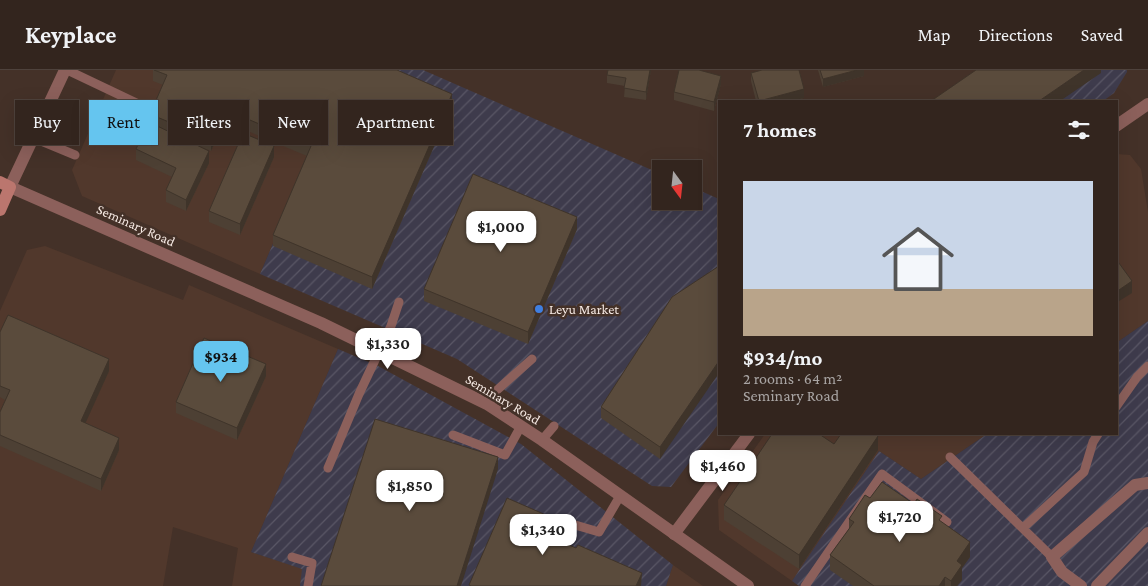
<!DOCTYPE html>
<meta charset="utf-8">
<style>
body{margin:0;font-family:"Crimson Pro",serif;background:#3b2d27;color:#f1f3f6;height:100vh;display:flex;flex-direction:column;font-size:19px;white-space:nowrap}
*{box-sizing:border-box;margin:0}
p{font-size:16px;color:#a9a5a4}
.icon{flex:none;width:28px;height:28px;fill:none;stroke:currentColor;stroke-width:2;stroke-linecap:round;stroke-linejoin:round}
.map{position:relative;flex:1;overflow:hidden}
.details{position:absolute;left:718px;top:30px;width:400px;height:335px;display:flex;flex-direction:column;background:#33251e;border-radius:0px;box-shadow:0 5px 20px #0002,0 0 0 1px #4e423c}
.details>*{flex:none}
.hud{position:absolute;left:15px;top:30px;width:475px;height:45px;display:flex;gap:10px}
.needle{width:32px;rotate:165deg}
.fabs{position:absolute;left:652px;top:90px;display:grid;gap:10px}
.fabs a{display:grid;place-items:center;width:50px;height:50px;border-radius:0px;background:#33251e;box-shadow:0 5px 20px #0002,0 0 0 1px #4e423c;font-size:25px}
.price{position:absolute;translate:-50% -42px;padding:0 11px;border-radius:10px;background:#fff;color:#222;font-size:16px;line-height:32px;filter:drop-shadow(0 1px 2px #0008)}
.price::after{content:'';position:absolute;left:50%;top:30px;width:15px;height:11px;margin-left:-8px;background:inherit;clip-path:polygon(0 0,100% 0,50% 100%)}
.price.selected{background:#65c5ef;color:#111}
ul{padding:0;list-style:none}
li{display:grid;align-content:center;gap:10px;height:265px;padding:0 25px}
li+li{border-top:1px solid #4e423c}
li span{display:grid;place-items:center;height:155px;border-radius:0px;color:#555}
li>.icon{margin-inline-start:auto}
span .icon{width:90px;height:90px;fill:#fffc;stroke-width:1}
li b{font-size:21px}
h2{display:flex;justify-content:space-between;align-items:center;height:60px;padding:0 25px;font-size:21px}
.pill{padding:0 18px;border-radius:0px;background:#33251e;box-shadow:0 5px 20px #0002,0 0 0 1px #4e423c;font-size:18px;line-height:45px}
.pill.selected{background:#65c5ef;color:#111}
header{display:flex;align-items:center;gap:30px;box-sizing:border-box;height:70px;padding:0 25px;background:#33251e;border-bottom:1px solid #4e423c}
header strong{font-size:24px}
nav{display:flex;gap:28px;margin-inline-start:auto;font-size:18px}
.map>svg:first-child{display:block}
</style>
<header>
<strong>Keyplace</strong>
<nav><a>Map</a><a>Directions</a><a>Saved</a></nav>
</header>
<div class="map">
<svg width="1148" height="516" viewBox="0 0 1148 516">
<defs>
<pattern id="industrial-furrows" width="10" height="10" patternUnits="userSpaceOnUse" patternTransform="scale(1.25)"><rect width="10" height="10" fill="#3e3b4c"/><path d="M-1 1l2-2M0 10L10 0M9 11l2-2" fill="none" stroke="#5a5766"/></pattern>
</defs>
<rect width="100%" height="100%" fill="#443128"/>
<path fill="#51382c" d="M116,0H347L260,204L82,126L72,100Z
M1116,84L1130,85L1141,99L1148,142V251L1116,273Z
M45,176L183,230L189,215L338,279L251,482L303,499L300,516H232L238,478L173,457L163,516H0V241L27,180Z
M765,364H987L921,409L879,381L792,511L719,460L718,430Z
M673,495L703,516H666Z"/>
<path fill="url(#industrial-furrows)" d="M347,0H423L661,104V131H694V118L719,129V353L671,417L652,416L457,289L260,204Z
M984,0H1127V2L1114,23L1103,31H940Z
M1148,251V516H799L792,511L879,381L921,409L987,364H1116V273Z
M338,279L378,296L521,374L673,495L666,516H300L302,499L251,482Z"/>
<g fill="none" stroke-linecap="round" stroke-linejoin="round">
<path stroke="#8c605b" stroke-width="9" d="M67,0L147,38
M34,68L75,85
M487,334L496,321L532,289
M1116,337L1137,307L1148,296
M453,365L505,385L521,356
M542,370L554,356
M950,387L1052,487
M328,398L359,324L391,256L399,232
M555,449L599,462L620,426
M1023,458L1084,402L1093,372L1098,364
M292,487L312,493L308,516
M805,516L882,404L947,452"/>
<path stroke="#8c605b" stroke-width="12" d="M1116,56L1148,34
M10,117L65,0
M674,464L749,364
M1081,516L1062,502L1052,487L1135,415L1148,413
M1097,516L1148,463"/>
<path stroke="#8c605b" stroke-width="12" d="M10,117L321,253L487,334L542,370L748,516"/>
<path stroke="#bb766e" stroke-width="12" d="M0,112L10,117L0,140"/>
</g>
<path fill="#4d4034" d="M153,0H397L452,35L372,219L273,176V165L307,86L224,51L211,81L196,75L209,93L186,141L166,132V120L172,107L136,90V79L150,53V44L163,15L153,11Z
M651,0L646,30L624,27L625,16L607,13V5Z
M818,0H864V6L823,17Z
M751,3L804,28L791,31H756L751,11Z
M721,14L714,41L674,30V22Z
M274,87L240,165L209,152V141Z
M577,159L528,274L424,231V219Z
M672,227L660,389L601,348V337Z
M0,262L109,301L85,353L119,380L101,421L0,376V342L5,330L0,327Z
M266,306L237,370L176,343V332Z
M834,374L878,380L799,499L724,450V435Z
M870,428L942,453L970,487L962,498V510L957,516H853L830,500V485L849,459V449Z"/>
<path fill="#3f342a" d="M650,0H651L646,30V22Z
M857,0H864V6L823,17V9Z
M1084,0H1101V3L1060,31H1039Z
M721,6V14L714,41V32Z
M804,19V28L791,31H760Z
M452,24V35L372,219V207Z
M224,39V51L211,81V70Z
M274,76V87L240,165V154Z
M209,81V93L186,141V130Z
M577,147V159L528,274V262Z
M1132,211V223L1116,233V222Z
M109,289V301L81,363V351Z
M719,291V303L660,389V377Z
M266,294V306L237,370V358Z
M878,366V380L799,499V485Z
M119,368V380L101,421V409Z
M498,387V399L461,516H457Z
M569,455V466L562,483V472Z
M970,472V487L962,498V510L957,516H951V511L957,491Z
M642,503L641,516H636Z
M945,507V516H939Z"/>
<path fill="#5a4b3c" stroke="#3f342a" d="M154,0H397L452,24L372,207L273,165L311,76L224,39L211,70L150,44L167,5Z
M608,0H650L646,22L624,18L626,8L607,5Z
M679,0H699L721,6L714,32L674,22Z
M762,0H799L804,19L759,31L751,3Z
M820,0H857L823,9Z
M976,0H1084L1039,31H931Z
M149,52L209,81L186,130L166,120L176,98L136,79Z
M243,63L274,76L240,154L209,141Z
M473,104L577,147L528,262L424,219Z
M1116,189L1132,211L1116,222Z
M719,196V291L660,377L601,337L672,227Z
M8,245L109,289L81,351L119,368L101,409L0,365V342L10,320L0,316V262Z
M204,268L266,294L237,358L176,332Z
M375,349L498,387L457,516H321Z
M772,364H819L834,374L841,364H875L878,366L799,485L724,435Z
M882,412L914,434L917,429L942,446L939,450L970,472L957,491L962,495L951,511L945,507L939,516H874L830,485L854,452L849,449L865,425L870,428Z
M507,428L569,455L562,472L576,478L578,475L642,503L636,516H471L469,515Z"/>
<circle fill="#3f7fe0" stroke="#443128" stroke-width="2" cx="539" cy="239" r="5"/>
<g text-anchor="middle" stroke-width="5" stroke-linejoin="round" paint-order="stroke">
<g font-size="14" fill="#f5e9e3" stroke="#443128">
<text transform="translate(136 155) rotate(24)" y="5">Seminary Road</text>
<text transform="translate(503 329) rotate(31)" y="5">Seminary Road</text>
</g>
<g font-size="14" fill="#f5e9e3" stroke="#443128" text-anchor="start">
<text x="549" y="244">Leyu Market</text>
</g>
</g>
</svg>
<div class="fabs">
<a><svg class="needle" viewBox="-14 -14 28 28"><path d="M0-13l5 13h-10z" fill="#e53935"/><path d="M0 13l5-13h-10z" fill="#a9a5a4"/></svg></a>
</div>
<b class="price" style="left:501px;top:183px">$1,000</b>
<b class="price" style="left:388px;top:300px">$1,330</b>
<b class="price selected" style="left:221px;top:313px">$934</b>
<b class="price" style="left:723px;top:422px">$1,460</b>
<b class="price" style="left:410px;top:442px">$1,850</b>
<b class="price" style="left:900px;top:473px">$1,720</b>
<b class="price" style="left:543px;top:486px">$1,340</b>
<div class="hud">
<a class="pill">Buy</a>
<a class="pill selected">Rent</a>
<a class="pill">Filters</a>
<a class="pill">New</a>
<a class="pill">Apartment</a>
</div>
<section class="details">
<h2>7 homes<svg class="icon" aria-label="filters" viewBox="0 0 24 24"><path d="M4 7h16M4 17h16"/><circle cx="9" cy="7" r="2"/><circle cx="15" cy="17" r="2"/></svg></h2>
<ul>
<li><span style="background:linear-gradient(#c9d6e8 70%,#b9a48a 0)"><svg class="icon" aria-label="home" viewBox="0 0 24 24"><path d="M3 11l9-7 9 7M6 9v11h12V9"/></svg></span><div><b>$934/mo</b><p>2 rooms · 64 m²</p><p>Seminary Road</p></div></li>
</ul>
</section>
</div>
